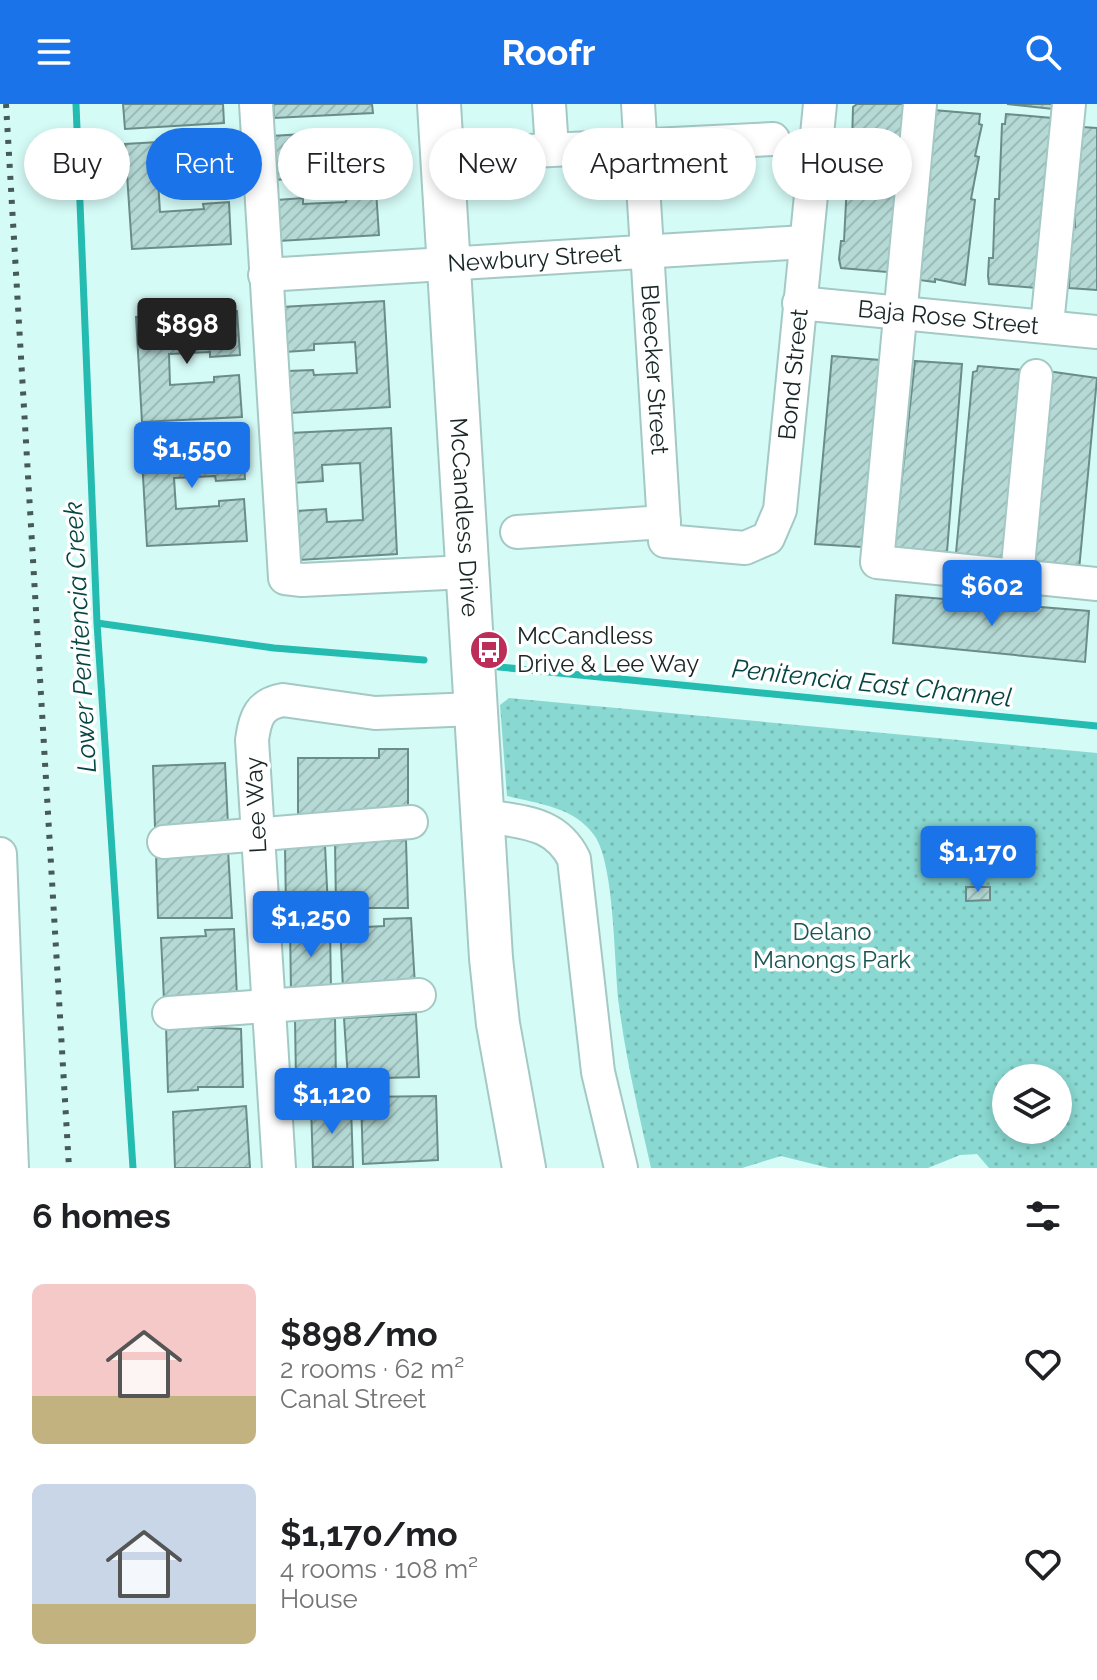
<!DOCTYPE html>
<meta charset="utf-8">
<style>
body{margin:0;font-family:Raleway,sans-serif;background:#f2f2f2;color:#202124;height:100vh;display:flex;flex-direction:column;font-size:30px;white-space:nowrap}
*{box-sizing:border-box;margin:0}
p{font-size:26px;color:#757577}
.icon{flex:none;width:44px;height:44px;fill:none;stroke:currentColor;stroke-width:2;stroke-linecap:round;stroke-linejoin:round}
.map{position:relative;height:1064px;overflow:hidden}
.sheet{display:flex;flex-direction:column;background:#fff;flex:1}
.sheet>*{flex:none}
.top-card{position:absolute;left:24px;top:24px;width:1050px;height:72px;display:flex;gap:16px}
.controls{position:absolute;left:992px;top:960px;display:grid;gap:16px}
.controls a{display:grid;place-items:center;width:80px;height:80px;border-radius:50%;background:#fff;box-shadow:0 4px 12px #0003;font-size:40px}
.price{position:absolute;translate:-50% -68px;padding:0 18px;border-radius:8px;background:#1a73e8;color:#fff;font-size:26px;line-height:52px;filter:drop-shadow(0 2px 4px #0008)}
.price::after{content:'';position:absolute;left:50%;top:48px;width:24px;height:18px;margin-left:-12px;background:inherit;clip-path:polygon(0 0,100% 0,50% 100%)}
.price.selected{background:#222;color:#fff}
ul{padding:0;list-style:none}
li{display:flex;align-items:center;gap:24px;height:200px;padding:0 32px}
li span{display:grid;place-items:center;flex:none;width:224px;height:160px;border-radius:12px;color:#555}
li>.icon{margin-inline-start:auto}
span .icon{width:96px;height:96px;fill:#fffc;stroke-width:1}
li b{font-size:34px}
h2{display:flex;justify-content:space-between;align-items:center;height:96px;padding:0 32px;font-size:34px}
.tag{padding:0 28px;border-radius:36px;background:#fff;box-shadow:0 4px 12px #0003;font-size:28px;line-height:72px}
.tag.selected{background:#1a73e8;color:#fff}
header{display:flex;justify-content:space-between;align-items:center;height:104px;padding:0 32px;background:#1a73e8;color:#fff;font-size:36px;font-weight:700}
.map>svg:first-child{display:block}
</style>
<header><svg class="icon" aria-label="menu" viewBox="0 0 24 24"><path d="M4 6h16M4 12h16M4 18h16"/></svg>Roofr<svg class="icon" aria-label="search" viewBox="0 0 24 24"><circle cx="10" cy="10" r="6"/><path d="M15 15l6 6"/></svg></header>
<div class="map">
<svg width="1097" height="1064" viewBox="0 0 1097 1064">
<defs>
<pattern id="park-dots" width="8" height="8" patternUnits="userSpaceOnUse" patternTransform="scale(2)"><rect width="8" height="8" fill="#89d8d1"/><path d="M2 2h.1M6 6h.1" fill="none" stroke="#76b9b3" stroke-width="1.8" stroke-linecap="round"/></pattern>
<pattern id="building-hatch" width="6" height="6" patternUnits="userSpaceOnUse" patternTransform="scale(2)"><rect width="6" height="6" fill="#b5dad6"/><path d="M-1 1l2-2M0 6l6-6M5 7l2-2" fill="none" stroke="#9bbbb8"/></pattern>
</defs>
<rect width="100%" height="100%" fill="#d5fbf7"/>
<path fill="url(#park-dots)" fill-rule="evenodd" d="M509,594L1097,649V1064H989L977,1050L960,1051L928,1064H829L781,1052L742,1064H651C639,1010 626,956 619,901C614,862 615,759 594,731C574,703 539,700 507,692L500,601ZM1006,974H1058V1026H1006Z"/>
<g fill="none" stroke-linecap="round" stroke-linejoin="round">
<path stroke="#24bbb1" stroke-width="7" d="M76,0L97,519L133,1064
M97,519L274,544L424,556
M499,563L1097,622"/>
</g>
<path fill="url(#building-hatch)" stroke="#6a8d8a" stroke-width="2" d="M123,0H223L224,19L125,25Z
M273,0H372L373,9L274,14Z
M857,0H904L891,164L887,168L841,164L839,155L841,137H844L847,79H851L853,3Z
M1007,0H1056L1053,5Z
M933,6L980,10L979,20L982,21L975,52L979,53L971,95L975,96L965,181L935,175V178L919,176Z
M1006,10L1052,14L1036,184L989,180L988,172L989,154H993L995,95H999L1002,20H1005Z
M1082,23L1097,24V186L1069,184L1071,123H1075V78L1078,79Z
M372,26L379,131L279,137L277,96L303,94V100L346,98L344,66L303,69V74L274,76L271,32Z
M227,34L229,78L200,80V75L158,77L160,108L204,105L203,100L229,98L231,140L132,145L125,40Z
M384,197L390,303L290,309L288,267L313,266L314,271L357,269L355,238L314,240V246L285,248L282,203Z
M237,207L240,251L210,253V248L169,250L170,281L214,278V273L239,271L242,313L142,318L136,213Z
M832,252L880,256L862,443L815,440Z
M915,257L962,260L947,448L894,446Z
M978,262L1024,266L1008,457L956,449L973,268L977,267Z
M1047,267L1097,274L1079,466L1027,463Z
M391,324L397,450L299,456L297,407L326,405L327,418L363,416L360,359L322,361L323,377L292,379L290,329Z
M242,331L245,375L216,377L215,372L174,374L176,405L219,402V397L244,395L247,437L147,442L141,337Z
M896,491L1089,507L1085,558L893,539Z
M379,645H408V713H298V654H379Z
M225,659L228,721L155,723L153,662Z
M406,736L408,804H336L335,738Z
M325,741L328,804L286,806L285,743Z
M228,746L232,814H158L156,750Z
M966,783H990V796L966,797Z
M411,814L415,882L343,885L340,818L366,817V823L384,822V815Z
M330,822L331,887H291L290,823Z
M234,825L237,893L164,896L161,834L206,832L205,826Z
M416,910L419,973L348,975L344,914Z
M335,914L336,977L296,978L295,915Z
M166,922L241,925L243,983H198V986L168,988Z
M436,992L438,1056L363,1060L361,993Z
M246,1002L250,1064H175L173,1008Z
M311,1002H351L353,1063H313Z"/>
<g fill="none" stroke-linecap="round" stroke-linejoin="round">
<g stroke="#a4c9c5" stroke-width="36">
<g id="minor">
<path d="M256,0L285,474L302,476L446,469"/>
<path d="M549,0L552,45"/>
<path id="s1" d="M638,0L665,437L745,444L768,434L780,406L820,0"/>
<path d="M920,0L877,458L1097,480"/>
<path d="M490,49L773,35"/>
<path id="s2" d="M265,171L805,138"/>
<path id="s3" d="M799,199L1097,228"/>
<path d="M1047,221L1069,0"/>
<path d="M517,428L664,418"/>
<path d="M1017,472L1036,272"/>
<path d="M482,711C520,719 555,716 574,755L598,968L621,1064"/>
<path d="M164,738L411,718"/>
<path d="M0,750L12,1064"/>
<path d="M169,909L419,891"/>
<path d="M279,1064L252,636C255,613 260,600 283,596L375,609L475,605"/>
</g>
</g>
<g stroke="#a4c9c5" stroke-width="46">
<g id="major">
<path id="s4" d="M439,0L491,854L498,920L524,1064"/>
</g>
</g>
<use href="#minor" stroke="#fff" stroke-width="32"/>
<use href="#major" stroke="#fff" stroke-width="42"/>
<path stroke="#465a58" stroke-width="6" stroke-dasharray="4 8" stroke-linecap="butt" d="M6,0L69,1064"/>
</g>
<defs>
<g id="bus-disc" transform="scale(2)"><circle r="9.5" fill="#bc2d58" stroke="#fff"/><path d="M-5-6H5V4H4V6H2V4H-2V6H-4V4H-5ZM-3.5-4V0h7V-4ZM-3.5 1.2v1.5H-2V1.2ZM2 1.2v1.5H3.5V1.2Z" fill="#fff"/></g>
</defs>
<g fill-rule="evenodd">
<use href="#bus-disc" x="489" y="546"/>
</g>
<g text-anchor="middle" stroke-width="7" stroke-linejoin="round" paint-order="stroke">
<g font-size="24" fill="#182625" stroke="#fff">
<text dy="8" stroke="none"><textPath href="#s2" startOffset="270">Newbury Street</textPath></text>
<text dy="8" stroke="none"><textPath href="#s3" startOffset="150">Baja Rose Street</textPath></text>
<text dy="8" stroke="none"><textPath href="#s1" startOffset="266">Bleecker Street</textPath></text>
<text dy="8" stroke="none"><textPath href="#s1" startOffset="710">Bond Street</textPath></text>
<text dy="8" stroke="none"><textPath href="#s4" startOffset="414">McCandless Drive</textPath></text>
<text transform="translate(256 701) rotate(-93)" y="8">Lee Way</text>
</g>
<g font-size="24" fill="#182625" stroke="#fff" text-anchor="start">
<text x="517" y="540">McCandless<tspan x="517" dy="28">Drive &amp; Lee Way</tspan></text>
</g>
<g font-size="24" fill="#1c5652" stroke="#fff">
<text x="832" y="836">Delano<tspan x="832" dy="28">Manongs Park</tspan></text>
</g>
<g font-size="26" font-style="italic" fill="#064642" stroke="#fff">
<text transform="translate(80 533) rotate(-93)" y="9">Lower Penitencia Creek</text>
<text transform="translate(872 579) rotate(6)" y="9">Penitencia East Channel</text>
</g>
</g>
</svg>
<div class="controls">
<a><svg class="icon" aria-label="layers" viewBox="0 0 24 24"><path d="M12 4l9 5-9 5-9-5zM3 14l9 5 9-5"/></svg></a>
</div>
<b class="price selected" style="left:187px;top:262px">$898</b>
<b class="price" style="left:192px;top:386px">$1,550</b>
<b class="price" style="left:992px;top:524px">$602</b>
<b class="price" style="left:978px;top:790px">$1,170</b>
<b class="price" style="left:311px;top:855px">$1,250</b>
<b class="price" style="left:332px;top:1032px">$1,120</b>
<div class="top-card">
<a class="tag">Buy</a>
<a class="tag selected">Rent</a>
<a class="tag">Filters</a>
<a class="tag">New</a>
<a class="tag">Apartment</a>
<a class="tag">House</a>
</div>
</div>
<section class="sheet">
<h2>6 homes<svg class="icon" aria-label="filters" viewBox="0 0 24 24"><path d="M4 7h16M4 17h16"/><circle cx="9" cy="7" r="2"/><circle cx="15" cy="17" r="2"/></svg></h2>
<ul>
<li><span style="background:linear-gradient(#f6c9c9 70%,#c2b280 0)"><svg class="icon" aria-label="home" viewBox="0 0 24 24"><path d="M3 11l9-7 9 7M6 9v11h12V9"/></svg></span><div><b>$898/mo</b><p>2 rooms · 62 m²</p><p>Canal Street</p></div><svg class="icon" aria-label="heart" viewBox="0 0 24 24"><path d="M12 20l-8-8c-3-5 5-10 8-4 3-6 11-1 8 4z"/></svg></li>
<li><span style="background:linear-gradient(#c9d6e8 75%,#c2b280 0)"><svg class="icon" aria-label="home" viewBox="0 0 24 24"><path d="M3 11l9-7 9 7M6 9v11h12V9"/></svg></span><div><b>$1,170/mo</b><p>4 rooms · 108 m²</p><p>House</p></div><svg class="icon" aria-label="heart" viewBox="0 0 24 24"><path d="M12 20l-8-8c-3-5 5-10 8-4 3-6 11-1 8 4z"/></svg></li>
</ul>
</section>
